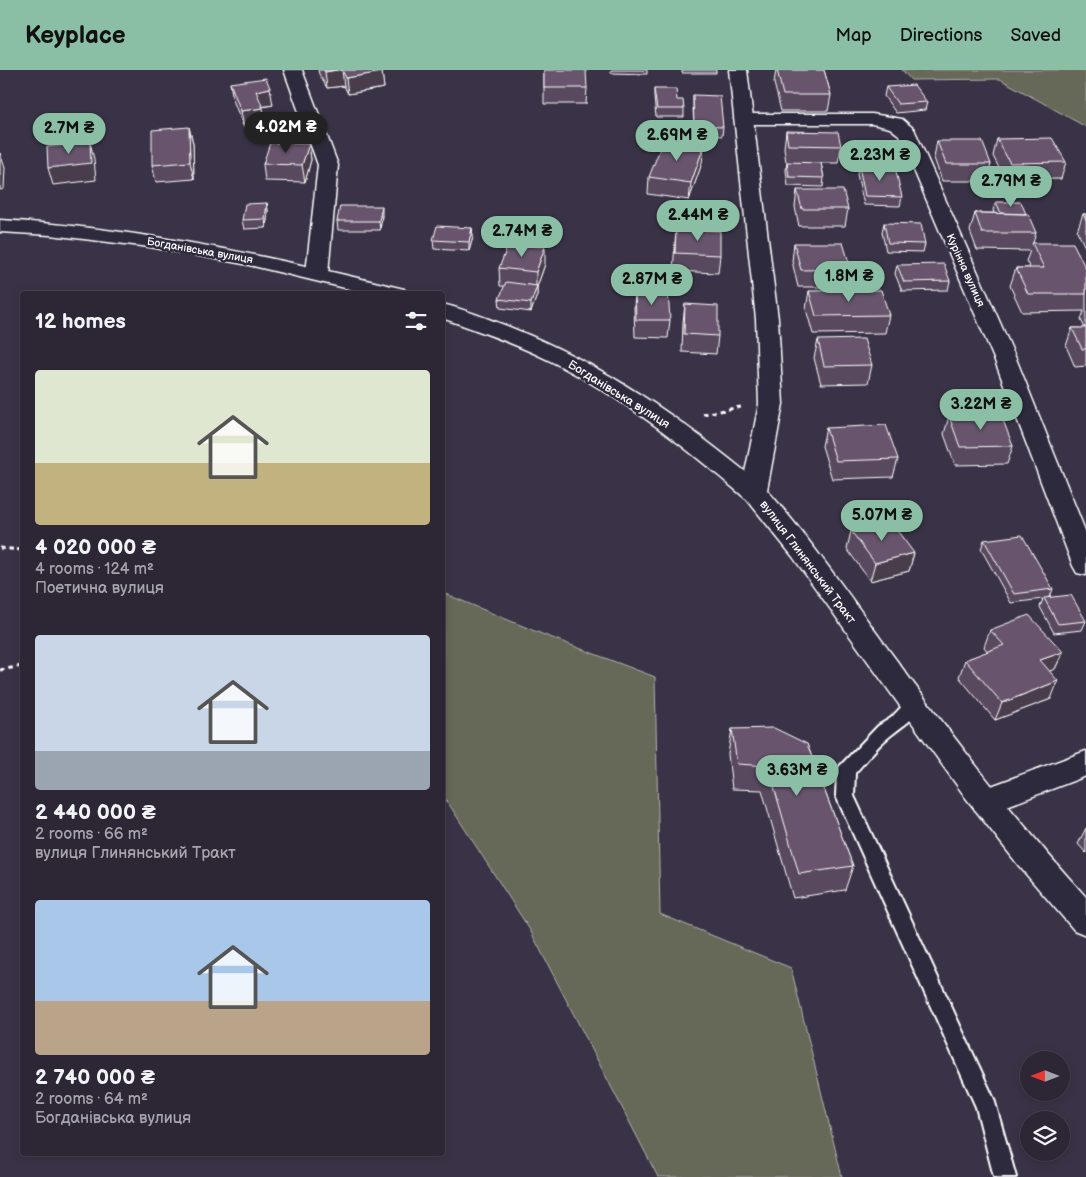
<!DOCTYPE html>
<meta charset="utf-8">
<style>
body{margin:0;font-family:"Balsamiq Sans",sans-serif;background:#342e3d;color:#f1f3f6;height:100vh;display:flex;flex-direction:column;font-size:19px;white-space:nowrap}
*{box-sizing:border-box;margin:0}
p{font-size:16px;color:#a6a5ad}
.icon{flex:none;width:28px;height:28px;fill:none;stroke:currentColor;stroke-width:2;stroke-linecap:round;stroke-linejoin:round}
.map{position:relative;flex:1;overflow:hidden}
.panel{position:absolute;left:20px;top:221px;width:425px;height:865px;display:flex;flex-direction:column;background:#2c2635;border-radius:5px;box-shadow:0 2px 8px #0003,0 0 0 1px #484350}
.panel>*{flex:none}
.needle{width:32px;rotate:270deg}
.fabs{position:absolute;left:1020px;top:981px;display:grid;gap:10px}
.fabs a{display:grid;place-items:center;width:50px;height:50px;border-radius:50%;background:#2c2635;box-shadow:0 2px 8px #0003,0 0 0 1px #484350;font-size:25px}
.price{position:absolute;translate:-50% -42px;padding:0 11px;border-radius:18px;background:#8abfa5;color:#111;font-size:16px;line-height:32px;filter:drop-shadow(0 1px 2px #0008)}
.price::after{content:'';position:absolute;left:50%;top:30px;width:15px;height:11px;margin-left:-8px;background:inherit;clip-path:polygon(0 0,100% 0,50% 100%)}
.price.selected{background:#222;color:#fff}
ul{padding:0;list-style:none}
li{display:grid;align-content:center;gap:10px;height:265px;padding:0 15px}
li span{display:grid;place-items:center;height:155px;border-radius:5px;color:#555}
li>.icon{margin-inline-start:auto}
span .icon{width:90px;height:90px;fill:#fffc;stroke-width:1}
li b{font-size:21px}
h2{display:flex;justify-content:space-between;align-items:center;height:60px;padding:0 15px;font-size:21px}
header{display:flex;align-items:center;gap:30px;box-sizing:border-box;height:70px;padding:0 25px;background:#8abfa5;color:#111}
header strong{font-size:24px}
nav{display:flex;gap:28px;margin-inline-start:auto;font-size:18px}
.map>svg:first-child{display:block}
</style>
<header>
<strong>Keyplace</strong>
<nav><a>Map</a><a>Directions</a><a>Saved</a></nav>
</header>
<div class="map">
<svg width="1086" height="1107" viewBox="0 0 1086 1107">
<rect width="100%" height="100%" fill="#3a3347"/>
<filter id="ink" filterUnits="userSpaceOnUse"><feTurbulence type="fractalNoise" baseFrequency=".02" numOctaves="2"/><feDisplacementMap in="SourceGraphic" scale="10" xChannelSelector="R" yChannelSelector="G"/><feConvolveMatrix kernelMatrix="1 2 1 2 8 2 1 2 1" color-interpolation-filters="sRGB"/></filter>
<g filter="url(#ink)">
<path fill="#666759" stroke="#b2b3ac" d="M902,0H1086V57L1000,9L911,10Z
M443,523L542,564L655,607L660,844L791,898L842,1107H658L530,860L443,725Z"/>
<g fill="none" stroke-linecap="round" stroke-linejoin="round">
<g stroke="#fff" stroke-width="4">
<path id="service" d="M913,629L919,631L922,636C914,650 902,656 890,666C877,676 866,691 855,703L854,726L994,1029L1016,1107H994L976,1037L836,726L837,701L840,696L878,656L891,648L907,631Z"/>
</g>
<g stroke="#fff" stroke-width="3">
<path id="minor" d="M284,0H302L338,95L328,203L324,207L317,209L310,207L306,203L318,95Z
M743,44H872L902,49L914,59L1017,291L1086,463V505L1077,503L1073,496L995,291L899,65L890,58L872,54H743L737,53L734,49L737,45Z
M1086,681V706L986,744L975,740L971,731L975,722Z"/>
</g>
<g stroke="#fff" stroke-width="3">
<path id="secondary" d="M0,150C138,158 270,186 404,219L407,224H370L249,195L150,177L50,165L0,162Z
M442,234C464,239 486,248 507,256C606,295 682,349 763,416L767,422L763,428L754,431L745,428C688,379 629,332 562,297C524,277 483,262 442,248Z"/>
</g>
<g stroke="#fff" stroke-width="3">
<path id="primary" d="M729,0H747L778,249L783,334L767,420C812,471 851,528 891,583C953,667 1016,750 1086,827V865L1074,860L1019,796L966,728L793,487L741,422L759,334L756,249Z"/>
</g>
<path stroke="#fff" stroke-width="3" stroke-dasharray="4.5 4" stroke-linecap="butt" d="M703,344L741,337
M0,478L22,480
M0,600L22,596"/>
<use href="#service" fill="#2f2a3d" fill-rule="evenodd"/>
<use href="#minor" fill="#2f2a3d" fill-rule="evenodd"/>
<use href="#secondary" fill="#2f2a3d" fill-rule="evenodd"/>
<use href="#primary" fill="#2f2a3d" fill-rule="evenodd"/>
</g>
<path fill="#59495e" stroke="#fff" d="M318,0H381L382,2L384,18L348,24L344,16L327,18L319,4Z
M544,0L587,18L586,34H544Z
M611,0H647V4L611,3Z
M682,0H716V3H682Z
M776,0H824L831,25L828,41H781L774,13Z
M230,13L273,35L262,37L266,55L244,58L233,30Z
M886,17L927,32L925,40L896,43L884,26Z
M654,19L677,30L684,39V47H656L654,27Z
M693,25L723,57L722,66L694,65L693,34Z
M189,57L193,74L194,109L156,112L152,95Z
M786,61L841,76L838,93H821L824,108L823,117L788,116L786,100L787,92H786L784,78Z
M997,69L1066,92L1061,109L1005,110L993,86Z
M937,71L991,94L987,111H942L934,88Z
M309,74L311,90L305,112L265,111L263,94Z
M702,93L689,130L648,124L649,107Z
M859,96L902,127L900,136L864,135L857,104Z
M797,120L848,139L845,156H799L795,137Z
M996,132L1026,144L1036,163L1033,173L1086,199V296L1075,297L1066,276L1072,258H1085L1081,250L1084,241L1022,242L1010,216L1016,198H1030L1026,191L1030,181L977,180L970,161L975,143H994L993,140Z
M267,133L268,141L266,158L244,159L242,150Z
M1083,144H1086V179L1077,161Z
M382,145L380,160H338L337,151Z
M884,153L925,174L923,182L886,181L882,162Z
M472,158L473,167L469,181L434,179L433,170Z
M676,159L720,185L718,203L673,201Z
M794,173L851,199L847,217H798L792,191Z
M545,194L537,217V225L531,242L500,238L499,229L505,216H500L499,198Z
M897,195L950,211L948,220L902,221L895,204Z
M635,221L670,250L668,268L635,267L634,238Z
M809,221L889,245L885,263L813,264L806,239Z
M685,234L718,266L716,284L682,282L683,252Z
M818,270L872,295L868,313L821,314L814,288Z
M949,346L1013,376L1007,394L955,395L944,364Z
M826,358L898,389L893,407L832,409L822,376Z
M851,461L914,483L909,501L870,511L847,479Z
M984,470L1053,519L1050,527L1086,551L1082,560L1054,563L1040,537L1043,529L1011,533L981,479Z
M990,560L1063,582L1055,599L1049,601L1051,629L995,650L959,607L965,590L988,582L984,577Z
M732,659L807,674L853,796L845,820L793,828L762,720L732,719L728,684Z
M1086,758V783L1078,774Z"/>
<path fill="#493c4c" stroke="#fff" d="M337,0H342L344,16L327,18L325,2Z
M382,2L384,18L348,24L346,8Z
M270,18L273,35L259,37L256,21Z
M263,38L266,55L244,58L241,41Z
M189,57L193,74L194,109L190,92Z
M90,72L94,89L96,110L53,115L48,98Z
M309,74L311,90L305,112L302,95Z
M704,76L702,93L689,130L691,113Z
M0,83L5,98L4,119L0,120Z
M267,133L268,141L266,158L265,149Z
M382,136V145L380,160L379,151Z
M472,158L473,167L469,181V172Z
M545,177V194L537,217V225L531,242V233L536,218V202Z
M914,483L909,501L870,511L875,493Z
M1063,582L1055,599L1032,608L1040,590Z
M1058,611L1051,629L995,650L1002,633Z"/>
<path fill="#68556d" stroke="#fff" d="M324,0H337L325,2Z
M342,0H381L382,2L346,8Z
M544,0H586L587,18H544Z
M777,0H824L831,25H783Z
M266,8L270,18L256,21L263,38L241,41L230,13Z
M914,15L927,32L898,34L886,17Z
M654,19H676L677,30H683L684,39H657Z
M693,25L720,26L723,57L694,56Z
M189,57L190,92L152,95V60Z
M786,61L838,62L841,76L788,75Z
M1052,68L1066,92L1010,93L997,69Z
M663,71L704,76L691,113L649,107Z
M937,71H982L991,94H946Z
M90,72L91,93L48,98L47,77Z
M270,73L309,74L302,95L263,94Z
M787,92L821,93L824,108L789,107Z
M859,96L895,97L902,127L865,126Z
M797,120H843L848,139H802Z
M996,132H1021L1026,144L1001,143Z
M267,133L265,149L242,150L245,134Z
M340,136H382L379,151H337Z
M975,143L1028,144L1036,163H982Z
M1083,144H1086V150Z
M884,153L921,154L925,174L888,173Z
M437,156L472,158L469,172L433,170Z
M676,159L720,161V185L675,183Z
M509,173L545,177L536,202L499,198Z
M794,173H843L851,199L801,200Z
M1032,173H1073L1086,199V224H1028L1016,198H1044Z
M944,194L950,211L904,212L897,195Z
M506,212L537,216L531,233L499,229Z
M881,220L889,245L816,246L809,221Z
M635,221H668L670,250H636Z
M685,234L718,236V266L684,264Z
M1072,258H1086V279H1082Z
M864,269L872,295L824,296L818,270Z
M1001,345L1013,376L960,377L949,346Z
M886,355L898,389L836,391L826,358Z
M890,451L914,483L875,493L851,461Z
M1022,465L1053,519L1014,524L984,470Z
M1071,525L1086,551L1058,554L1044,528Z
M1029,545L1063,582L1040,590L1058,611L1002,633L965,590L1004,575L990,560Z
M774,658L807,674L853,796L799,804L768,696L737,694L732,659Z"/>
</g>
<g text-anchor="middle" stroke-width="5" stroke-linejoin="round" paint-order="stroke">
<g font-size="11" fill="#fff" stroke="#2f2a3d">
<text transform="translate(200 180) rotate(10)" y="4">Богданівська вулиця</text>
<text transform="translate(966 200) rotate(66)" y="4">Курінна вулиця</text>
</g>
<g font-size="12" fill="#fff" stroke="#2f2a3d">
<text transform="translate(619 324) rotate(32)" y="4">Богданівська вулиця</text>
<text transform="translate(808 492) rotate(53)" y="4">вулиця Глинянський Тракт</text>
</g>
</g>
</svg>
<div class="fabs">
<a><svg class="needle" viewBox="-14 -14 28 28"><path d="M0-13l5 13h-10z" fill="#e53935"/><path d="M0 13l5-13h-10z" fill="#a6a5ad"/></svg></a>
<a><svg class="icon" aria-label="layers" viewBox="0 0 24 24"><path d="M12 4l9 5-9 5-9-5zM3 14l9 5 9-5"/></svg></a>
</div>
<b class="price selected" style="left:286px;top:84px">4.02M ₴</b>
<b class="price" style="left:69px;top:85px">2.7M ₴</b>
<b class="price" style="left:677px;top:92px">2.69M ₴</b>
<b class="price" style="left:880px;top:112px">2.23M ₴</b>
<b class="price" style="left:1011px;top:138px">2.79M ₴</b>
<b class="price" style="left:698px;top:172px">2.44M ₴</b>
<b class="price" style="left:522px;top:188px">2.74M ₴</b>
<b class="price" style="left:849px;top:233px">1.8M ₴</b>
<b class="price" style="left:652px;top:236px">2.87M ₴</b>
<b class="price" style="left:981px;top:361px">3.22M ₴</b>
<b class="price" style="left:882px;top:472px">5.07M ₴</b>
<b class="price" style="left:797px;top:727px">3.63M ₴</b>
<section class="panel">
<h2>12 homes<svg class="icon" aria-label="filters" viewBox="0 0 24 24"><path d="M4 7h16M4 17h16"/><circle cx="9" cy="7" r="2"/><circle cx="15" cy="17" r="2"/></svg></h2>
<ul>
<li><span style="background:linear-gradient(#dfe7d0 60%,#c2b280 0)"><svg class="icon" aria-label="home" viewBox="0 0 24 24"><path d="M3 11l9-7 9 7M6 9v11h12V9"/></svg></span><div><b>4 020 000 ₴</b><p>4 rooms · 124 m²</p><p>Поетична вулиця</p></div></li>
<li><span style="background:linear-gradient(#c9d6e8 75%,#9aa5b1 0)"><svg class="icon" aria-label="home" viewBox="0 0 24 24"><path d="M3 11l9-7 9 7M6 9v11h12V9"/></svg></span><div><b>2 440 000 ₴</b><p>2 rooms · 66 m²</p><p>вулиця Глинянський Тракт</p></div></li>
<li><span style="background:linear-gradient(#a9c7e8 65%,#b9a48a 0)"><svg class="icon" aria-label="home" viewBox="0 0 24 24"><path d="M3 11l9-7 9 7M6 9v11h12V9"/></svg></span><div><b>2 740 000 ₴</b><p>2 rooms · 64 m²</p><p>Богданівська вулиця</p></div></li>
</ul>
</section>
</div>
